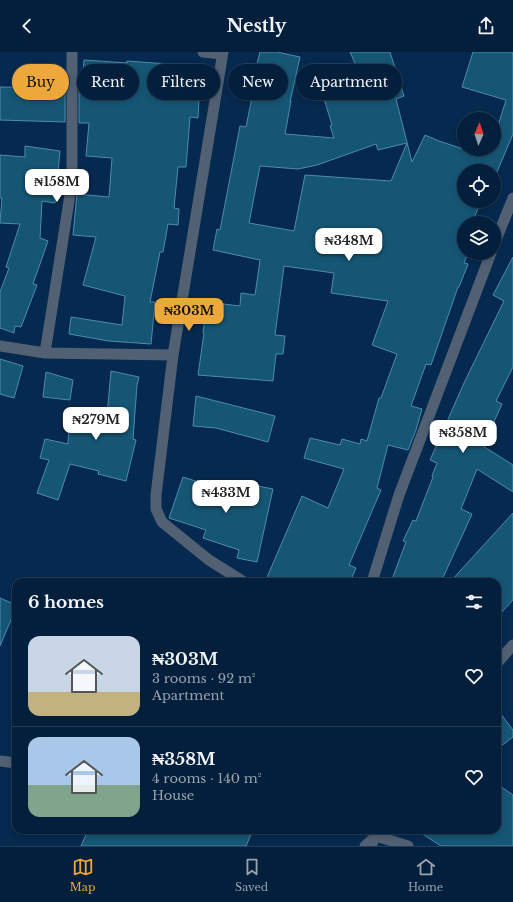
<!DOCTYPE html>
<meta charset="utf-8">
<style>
body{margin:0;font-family:"Libre Baskerville",serif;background:#0d2742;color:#f1f3f6;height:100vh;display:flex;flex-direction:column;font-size:15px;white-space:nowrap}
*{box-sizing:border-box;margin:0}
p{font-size:13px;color:#97a2af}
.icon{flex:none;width:22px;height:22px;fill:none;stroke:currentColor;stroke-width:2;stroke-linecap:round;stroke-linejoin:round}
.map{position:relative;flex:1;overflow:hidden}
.sheet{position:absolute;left:12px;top:526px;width:489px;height:256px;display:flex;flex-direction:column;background:#041f3b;border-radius:12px;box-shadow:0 2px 6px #0003,0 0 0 1px #253d55}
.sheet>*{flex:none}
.top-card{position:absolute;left:12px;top:12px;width:489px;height:36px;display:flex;gap:8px}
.needle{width:26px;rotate:3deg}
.tools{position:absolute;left:457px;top:60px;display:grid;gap:8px}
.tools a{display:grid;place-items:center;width:44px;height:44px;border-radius:50%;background:#041f3b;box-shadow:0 2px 6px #0003,0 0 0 1px #253d55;font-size:20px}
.price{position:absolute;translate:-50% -34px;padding:0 9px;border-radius:8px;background:#fff;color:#222;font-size:13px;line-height:26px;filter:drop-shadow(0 1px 2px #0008)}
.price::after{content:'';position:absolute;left:50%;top:24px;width:12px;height:9px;margin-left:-6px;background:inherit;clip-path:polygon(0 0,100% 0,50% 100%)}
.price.current{background:#eda83c;color:#111}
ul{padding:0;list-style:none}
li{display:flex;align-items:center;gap:12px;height:100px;padding:0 16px}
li+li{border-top:1px solid #253d55}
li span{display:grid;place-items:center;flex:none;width:112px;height:80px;border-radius:12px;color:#555}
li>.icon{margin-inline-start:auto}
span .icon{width:48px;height:48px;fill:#fffc;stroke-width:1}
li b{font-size:17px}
h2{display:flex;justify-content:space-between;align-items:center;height:48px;padding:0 16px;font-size:17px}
.pill{padding:0 14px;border-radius:18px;background:#041f3b;box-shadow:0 2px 6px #0003,0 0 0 1px #253d55;font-size:14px;line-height:36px}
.pill.current{background:#eda83c;color:#111}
header{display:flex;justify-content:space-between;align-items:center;height:52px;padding:0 16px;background:#041f3b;font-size:18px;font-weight:800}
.menu{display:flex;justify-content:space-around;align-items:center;height:56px;border-top:1px solid #253d55;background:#041f3b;font-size:11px;color:#97a2af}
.menu a{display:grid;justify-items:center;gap:2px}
.menu .current{color:#eda83c}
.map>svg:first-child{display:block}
</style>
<header><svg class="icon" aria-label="back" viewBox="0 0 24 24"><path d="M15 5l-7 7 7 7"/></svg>Nestly<svg class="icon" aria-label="share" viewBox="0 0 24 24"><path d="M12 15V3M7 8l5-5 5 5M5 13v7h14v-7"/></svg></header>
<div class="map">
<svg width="513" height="794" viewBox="0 0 513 794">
<rect width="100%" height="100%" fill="#06294f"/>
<path fill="#155674" stroke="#4f8bac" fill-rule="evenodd" d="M260,0H277L300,5L290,50L291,49L285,82L334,86L330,74L332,73L322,40L362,27L350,0H390L404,44L396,47L412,110L425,83L439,89L463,97H494V87L506,48L462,35L473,0H513V82L494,127V119H464V149H481L472,171H464V201H468L464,211L468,212L459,235H458L431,313L426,312L411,354L422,357L416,378L408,398L388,393L377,436L381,438L349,513L356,516L350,530H265L302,444L328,456L344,417L304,406L310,386L340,393L342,387L360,392L361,387L367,389L379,346H381L397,302L372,293L388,249L331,241L334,221L284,214L275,283L285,284L283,302H276L273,329L198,323L204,281H203L207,250L240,254L241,241L255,243L260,208L213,198L217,177L220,178L240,74L246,75L256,25L254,24ZM407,91L391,129L305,123L294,179L249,171L260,114L298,117L317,113L376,92L378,98Z
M84,8L127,11V9L196,14L195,28H200L198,66L190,65L186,115H178L174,156L179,157L178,173L168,172L163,200H160L150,250H155L151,292L109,289L69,282L71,265L122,273L125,244L83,233L96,185L73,183L77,142L109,145L112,106L86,104L89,71H79V37H82Z
M0,35L65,36V70L0,68Z
M25,94L60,99L55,151L42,149L40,186L48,189L33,232L37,233L21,275L15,274L14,281L0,276V240L9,216L6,215L20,172L0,171L2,146H0V103L25,105Z
M513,205V315L496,349L502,352L483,394L513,413V440L477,417L461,457L472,462L441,530H391L406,490L403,489L413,468L416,469L433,425L432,424L437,411L430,408L464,331L504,249L493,243Z
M0,307L23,314L14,346L0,342Z
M111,319L139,325L137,333L133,387L136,388L126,429L98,422L99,419L70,412L58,448L37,441L49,408L40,406L45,387L68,392L69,371L106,374Z
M46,320L73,328L70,348L43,345Z
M196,344L275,364L268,390L216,376L193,374Z
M183,425L220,437L222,429L253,434V433L273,437L257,510L237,506L239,498L203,486L206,478L169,466Z
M513,461V548L497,565V530H450Z
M0,546L16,553V556L0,594Z
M497,657L513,678V685L497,697Z
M497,732L513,743V794H441L416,778H497Z
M88,778H253L246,794H81Z"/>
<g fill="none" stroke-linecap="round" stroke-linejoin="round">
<path stroke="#516073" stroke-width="11" d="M203,0L222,2
M223,0L173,303L156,443V457L162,470L209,508L244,530
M494,193L513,146
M0,294L45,301L173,303
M45,301L72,130V0
M372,530L399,443L491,201
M0,709L16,711
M365,794L376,784L408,794"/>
<path stroke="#516073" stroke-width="11" d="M497,611L513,593
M371,794L378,778"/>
</g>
</svg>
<div class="tools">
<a><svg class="needle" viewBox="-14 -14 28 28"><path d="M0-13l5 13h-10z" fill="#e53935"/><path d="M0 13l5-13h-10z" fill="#97a2af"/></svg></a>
<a><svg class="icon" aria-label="locate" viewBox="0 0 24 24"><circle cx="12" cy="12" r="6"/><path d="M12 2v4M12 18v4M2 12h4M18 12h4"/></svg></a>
<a><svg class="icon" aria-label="layers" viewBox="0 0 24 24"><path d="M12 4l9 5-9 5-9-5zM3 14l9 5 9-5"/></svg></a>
</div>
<b class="price" style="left:57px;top:151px">₦158M</b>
<b class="price" style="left:349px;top:210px">₦348M</b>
<b class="price current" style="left:189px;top:280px">₦303M</b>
<b class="price" style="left:96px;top:389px">₦279M</b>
<b class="price" style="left:463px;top:402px">₦358M</b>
<b class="price" style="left:226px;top:462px">₦433M</b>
<div class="top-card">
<a class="pill current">Buy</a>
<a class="pill">Rent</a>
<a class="pill">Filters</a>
<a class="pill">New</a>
<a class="pill">Apartment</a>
</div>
<section class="sheet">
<h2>6 homes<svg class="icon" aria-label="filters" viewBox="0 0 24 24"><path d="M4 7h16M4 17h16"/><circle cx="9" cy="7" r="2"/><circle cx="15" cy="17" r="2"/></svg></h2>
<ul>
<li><span style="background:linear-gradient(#c9d6e8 70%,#c2b280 0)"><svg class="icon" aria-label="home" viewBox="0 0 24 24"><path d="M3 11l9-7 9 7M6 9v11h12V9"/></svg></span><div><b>₦303M</b><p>3 rooms · 92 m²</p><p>Apartment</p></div><svg class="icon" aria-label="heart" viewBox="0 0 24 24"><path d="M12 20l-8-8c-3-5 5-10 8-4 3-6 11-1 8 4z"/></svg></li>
<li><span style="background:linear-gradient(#a9c7e8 60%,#7fa58c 0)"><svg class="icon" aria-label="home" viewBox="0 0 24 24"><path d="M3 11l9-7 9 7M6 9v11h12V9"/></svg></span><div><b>₦358M</b><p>4 rooms · 140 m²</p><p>House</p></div><svg class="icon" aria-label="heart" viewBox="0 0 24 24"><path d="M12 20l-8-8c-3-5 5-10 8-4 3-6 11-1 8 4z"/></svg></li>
</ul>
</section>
</div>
<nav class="menu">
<a class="current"><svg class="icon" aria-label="map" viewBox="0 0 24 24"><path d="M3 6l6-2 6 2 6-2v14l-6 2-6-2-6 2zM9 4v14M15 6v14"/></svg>Map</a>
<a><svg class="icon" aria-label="saved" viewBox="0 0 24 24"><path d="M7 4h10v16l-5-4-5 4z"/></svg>Saved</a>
<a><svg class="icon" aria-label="home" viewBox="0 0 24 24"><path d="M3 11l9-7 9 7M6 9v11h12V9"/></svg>Home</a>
</nav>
